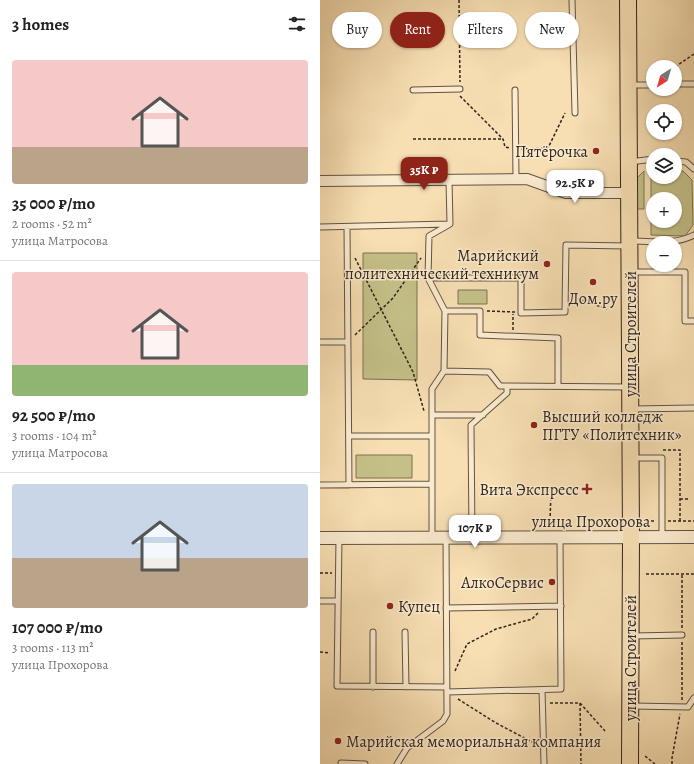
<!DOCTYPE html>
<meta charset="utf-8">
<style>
body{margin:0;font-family:Alegreya,serif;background:#f2f2f2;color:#202124;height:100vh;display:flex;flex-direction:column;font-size:15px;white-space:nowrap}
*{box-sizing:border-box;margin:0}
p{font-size:13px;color:#757577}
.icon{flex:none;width:22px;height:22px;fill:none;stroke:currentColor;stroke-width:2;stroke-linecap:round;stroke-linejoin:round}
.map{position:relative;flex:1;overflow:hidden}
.details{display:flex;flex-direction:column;background:#fff;width:320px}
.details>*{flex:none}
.banner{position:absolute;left:12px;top:12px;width:302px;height:36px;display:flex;gap:8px}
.needle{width:26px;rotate:217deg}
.buttons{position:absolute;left:326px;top:60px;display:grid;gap:8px}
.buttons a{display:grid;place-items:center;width:36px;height:36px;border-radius:50%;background:#fff;box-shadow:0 1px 3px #0004;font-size:20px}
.price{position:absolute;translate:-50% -34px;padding:0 9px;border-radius:8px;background:#fff;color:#222;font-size:13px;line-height:26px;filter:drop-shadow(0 1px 2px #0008)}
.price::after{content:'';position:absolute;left:50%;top:24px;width:12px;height:9px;margin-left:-6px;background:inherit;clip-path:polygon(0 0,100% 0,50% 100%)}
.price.active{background:#8f2418;color:#fff}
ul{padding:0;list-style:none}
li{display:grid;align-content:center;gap:8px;height:212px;padding:0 12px}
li+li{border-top:1px solid #e0e0e0}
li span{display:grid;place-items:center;height:124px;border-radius:4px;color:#555}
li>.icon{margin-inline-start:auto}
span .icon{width:72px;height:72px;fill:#fffc;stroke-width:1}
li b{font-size:17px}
h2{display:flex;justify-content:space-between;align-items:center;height:48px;padding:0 12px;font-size:17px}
.tag{padding:0 14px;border-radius:18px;background:#fff;box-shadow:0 1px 3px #0004;font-size:14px;line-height:36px}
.tag.active{background:#8f2418;color:#fff}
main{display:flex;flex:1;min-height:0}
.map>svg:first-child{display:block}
</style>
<main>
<section class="details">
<h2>3 homes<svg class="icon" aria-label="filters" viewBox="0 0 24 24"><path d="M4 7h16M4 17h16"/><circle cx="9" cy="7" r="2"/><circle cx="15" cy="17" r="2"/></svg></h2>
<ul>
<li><span style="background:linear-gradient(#f6c9c9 70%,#b9a48a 0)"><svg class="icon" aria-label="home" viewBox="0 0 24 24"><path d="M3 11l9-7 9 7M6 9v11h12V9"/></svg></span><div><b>35 000 ₽/mo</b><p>2 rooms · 52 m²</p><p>улица Матросова</p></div></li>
<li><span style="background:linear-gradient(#f6c9c9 75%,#8fb573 0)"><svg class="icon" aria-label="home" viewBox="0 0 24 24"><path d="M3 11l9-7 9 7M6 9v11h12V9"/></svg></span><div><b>92 500 ₽/mo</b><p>3 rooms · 104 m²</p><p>улица Матросова</p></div></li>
<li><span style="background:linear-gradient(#c9d6e8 60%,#b9a48a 0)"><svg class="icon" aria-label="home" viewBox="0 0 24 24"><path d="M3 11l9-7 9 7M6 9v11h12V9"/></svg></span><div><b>107 000 ₽/mo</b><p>3 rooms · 113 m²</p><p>улица Прохорова</p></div></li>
</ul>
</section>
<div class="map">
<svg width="374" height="764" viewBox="0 0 374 764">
<rect width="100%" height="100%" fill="#f7dfb3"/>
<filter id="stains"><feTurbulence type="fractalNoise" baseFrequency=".005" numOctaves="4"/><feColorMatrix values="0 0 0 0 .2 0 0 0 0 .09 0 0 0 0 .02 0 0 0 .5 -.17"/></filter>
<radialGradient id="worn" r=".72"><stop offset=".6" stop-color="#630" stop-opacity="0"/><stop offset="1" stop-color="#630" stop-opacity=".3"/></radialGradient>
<path fill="#c4c088" stroke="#7a7252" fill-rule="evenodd" d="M324,171V209H315V180Z
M331,171H333V177H355V171H363L372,180L373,225L365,236L331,235ZM333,199H355V221H333Z
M43,253H97V380L43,379Z
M138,290H167V304H138Z
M36,455H92V478H36Z"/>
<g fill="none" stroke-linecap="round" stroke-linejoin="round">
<g stroke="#625342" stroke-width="7">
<path id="service" d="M252,0L255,113
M355,84H374
M311,85H333
M93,90L140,89
M195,90L196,179
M355,161L366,162L374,169
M310,162L333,159
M129,180L130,224L109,236L108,278H201V313L245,312L246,245L308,246
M0,227L129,224
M27,227L29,485
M312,241C333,241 355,245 374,235
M312,272H365V321H374
M108,278L125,311
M0,342H28
M238,386V338L160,335V311H125L124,371L169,372L180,386H187L309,387
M313,409L374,408
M112,415H163
M29,436H112
M313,458H342V537
M0,485L112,484
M152,537L151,425L187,393V386
M19,538L17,686L127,687
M112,538V389L124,371
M0,601H18
M126,608L241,606
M85,632L86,687
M313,636L362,635
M53,687V632
M222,690L224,764
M127,692L241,689L240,538
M312,706L368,707L374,698
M21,763L45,764
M77,764L87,748L123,721L127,714L126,537"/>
</g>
<g stroke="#625342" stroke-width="12">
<path id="minor" d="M0,181L207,179L246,193H309"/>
</g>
<g stroke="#625342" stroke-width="14">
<path id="tertiary" d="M0,538L374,537"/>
</g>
<g stroke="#31241c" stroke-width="18">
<path id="primary" d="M308,0L311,536L310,764"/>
</g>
<path stroke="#31241c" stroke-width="1.5" stroke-dasharray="3 2" stroke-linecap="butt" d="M139,0L140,82
M355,67L374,54
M140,96L183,139L185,147L190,148
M93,139H183
M201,149L228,148L245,113
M35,258L93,372L104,411
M253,297L287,309
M167,311L195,312
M193,330V314
M35,335L73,298L101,258
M343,450H360V521
M360,499H370
M230,521L231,492
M326,521H336
M348,521H374
M0,573H12
M326,574H374
M362,628V574
M0,652L10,653
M135,671L147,644L176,629L212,619L218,613
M138,699L176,723L216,744
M362,700V642
M230,703H260L261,764
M260,703L285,731
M325,756L335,764
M352,764V758L360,714"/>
<use href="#service" stroke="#faeace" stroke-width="5"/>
<use href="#minor" stroke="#faeace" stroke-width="10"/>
<use href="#tertiary" stroke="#faeace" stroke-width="12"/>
<use href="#primary" stroke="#f7dfb3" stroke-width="16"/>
</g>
<g fill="#8f2418" stroke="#faeace" stroke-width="1.5">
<circle cx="276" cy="151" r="4"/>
<circle cx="227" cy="264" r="4"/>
<circle cx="273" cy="282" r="4"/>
<circle cx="214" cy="425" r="4"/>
<path d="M265 483h4v4h4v4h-4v4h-4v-4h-4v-4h4z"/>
<circle cx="232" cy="582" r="4"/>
<circle cx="70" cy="606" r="4"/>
<circle cx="18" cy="741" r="4"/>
</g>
<g text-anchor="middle" stroke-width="3" stroke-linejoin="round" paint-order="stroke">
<g font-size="16" fill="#31241c" stroke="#faeace" text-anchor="end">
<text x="268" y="157">Пятёрочка</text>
<text x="219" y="261">Марийский<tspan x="219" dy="18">политехнический техникум</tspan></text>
<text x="273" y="304" text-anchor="middle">Дом.ру</text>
<text x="222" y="422" text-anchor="start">Высший колледж<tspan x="222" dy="18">ПГТУ «Политехник»</tspan></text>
<text x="259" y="495">Вита Экспресс</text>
<text x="224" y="588">АлкоСервис</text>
<text x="78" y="612" text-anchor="start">Купец</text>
<text x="26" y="747" text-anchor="start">Марийская мемориальная компания</text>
</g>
<g font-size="16" fill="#31241c" stroke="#faeace">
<text transform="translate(310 334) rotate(-90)" y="6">улица Строителей</text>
<text x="271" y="527">улица Прохорова</text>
<text transform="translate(310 658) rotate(-90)" y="6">улица Строителей</text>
</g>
</g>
<rect width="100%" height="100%" filter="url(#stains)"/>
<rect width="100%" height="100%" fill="url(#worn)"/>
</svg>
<div class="buttons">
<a><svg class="needle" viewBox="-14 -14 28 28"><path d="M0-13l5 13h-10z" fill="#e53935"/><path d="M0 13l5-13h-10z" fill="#757577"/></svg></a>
<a><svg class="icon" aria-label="locate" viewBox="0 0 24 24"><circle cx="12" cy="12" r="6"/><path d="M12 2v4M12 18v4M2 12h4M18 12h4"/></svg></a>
<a><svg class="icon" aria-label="layers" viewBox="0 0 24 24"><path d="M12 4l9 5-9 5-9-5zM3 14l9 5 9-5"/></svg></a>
<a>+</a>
<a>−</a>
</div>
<b class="price active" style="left:104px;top:191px">35K ₽</b>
<b class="price" style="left:255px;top:204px">92.5K ₽</b>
<b class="price" style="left:155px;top:549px">107K ₽</b>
<div class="banner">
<a class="tag">Buy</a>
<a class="tag active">Rent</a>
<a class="tag">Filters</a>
<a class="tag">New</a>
</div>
</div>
</main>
